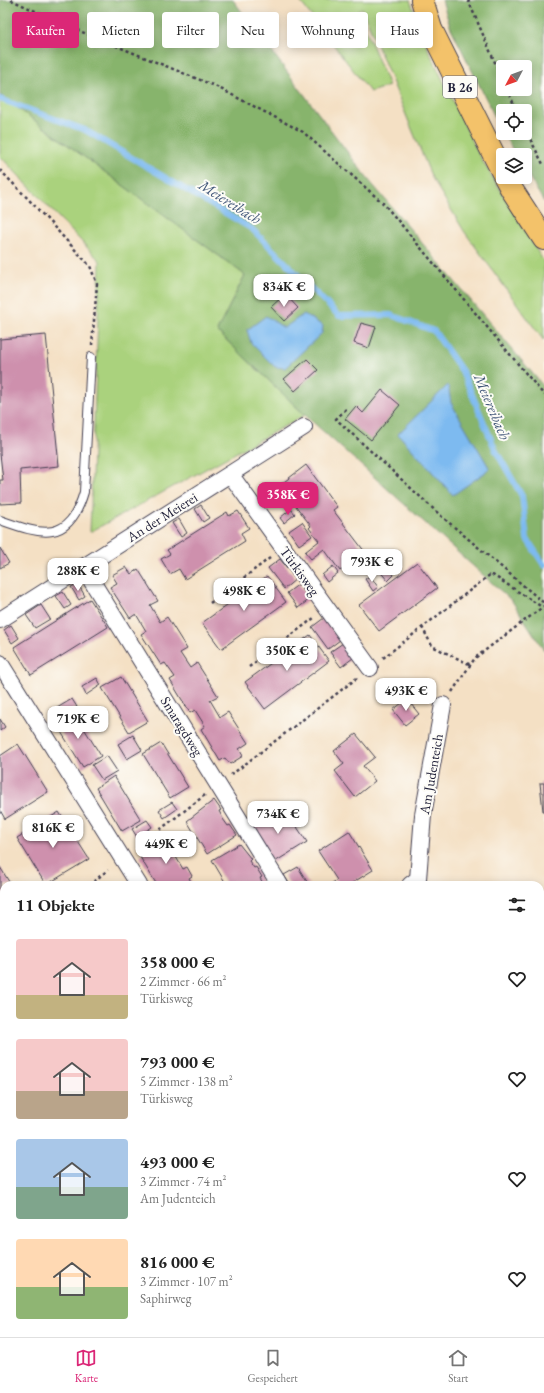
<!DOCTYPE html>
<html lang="de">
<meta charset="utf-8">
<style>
body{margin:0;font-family:"EB Garamond",serif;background:#f2f2f2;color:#222;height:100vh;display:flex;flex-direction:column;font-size:15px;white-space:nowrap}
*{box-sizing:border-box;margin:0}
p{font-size:13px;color:#767676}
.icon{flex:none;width:22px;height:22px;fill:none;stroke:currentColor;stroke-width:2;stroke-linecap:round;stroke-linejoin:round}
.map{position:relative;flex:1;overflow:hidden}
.sheet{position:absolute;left:0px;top:881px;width:544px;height:456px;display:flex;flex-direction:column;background:#fff;border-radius:12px 12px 0 0;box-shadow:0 2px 10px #0003}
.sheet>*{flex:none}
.guide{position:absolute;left:12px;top:12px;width:520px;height:36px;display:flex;gap:8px}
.needle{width:26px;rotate:229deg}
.controls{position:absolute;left:496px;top:60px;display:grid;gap:8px}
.controls a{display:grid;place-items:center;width:36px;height:36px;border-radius:4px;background:#fff;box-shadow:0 2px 10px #0003;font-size:20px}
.price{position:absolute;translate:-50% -34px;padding:0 9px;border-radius:8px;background:#fff;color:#222;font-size:13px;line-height:26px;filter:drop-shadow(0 1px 2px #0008)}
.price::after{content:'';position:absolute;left:50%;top:24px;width:12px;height:9px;margin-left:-6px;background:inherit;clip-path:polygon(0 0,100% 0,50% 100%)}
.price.current{background:#db2777;color:#fff}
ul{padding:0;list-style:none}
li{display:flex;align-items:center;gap:12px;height:100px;padding:0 16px}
li span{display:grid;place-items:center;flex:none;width:112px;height:80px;border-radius:4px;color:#555}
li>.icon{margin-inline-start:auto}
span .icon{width:48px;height:48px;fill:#fffc;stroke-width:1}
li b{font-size:17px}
h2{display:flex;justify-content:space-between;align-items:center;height:48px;padding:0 16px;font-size:17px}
.pill{padding:0 14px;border-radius:4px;background:#fff;box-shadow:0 2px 10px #0003;font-size:14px;line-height:36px}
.pill.current{background:#db2777;color:#fff}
.dock{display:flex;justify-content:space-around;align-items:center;height:56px;border-top:1px solid #e0e0e0;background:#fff;font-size:11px;color:#767676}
.dock a{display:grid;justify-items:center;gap:2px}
.dock .current{color:#db2777}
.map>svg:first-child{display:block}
</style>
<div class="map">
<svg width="544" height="1337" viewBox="0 0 544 1337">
<rect width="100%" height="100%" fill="#fdfcf7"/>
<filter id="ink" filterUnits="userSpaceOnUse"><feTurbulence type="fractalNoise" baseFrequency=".025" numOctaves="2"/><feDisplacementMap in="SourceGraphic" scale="8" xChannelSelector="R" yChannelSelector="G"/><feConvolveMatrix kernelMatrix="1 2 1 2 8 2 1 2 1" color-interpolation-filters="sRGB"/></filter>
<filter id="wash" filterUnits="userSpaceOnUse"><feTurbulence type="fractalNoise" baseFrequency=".012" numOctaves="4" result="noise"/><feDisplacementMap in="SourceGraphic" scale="16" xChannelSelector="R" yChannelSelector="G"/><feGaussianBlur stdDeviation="0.9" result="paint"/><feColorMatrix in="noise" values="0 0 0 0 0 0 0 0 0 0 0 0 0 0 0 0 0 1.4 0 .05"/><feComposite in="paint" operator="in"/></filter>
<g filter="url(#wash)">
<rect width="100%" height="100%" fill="#f4e0c4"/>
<path fill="#aad27d" stroke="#667a5c" d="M299,0H410L428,49L479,155L544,262V341L464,231L432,178L362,8L358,10L389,86L370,92Z
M0,95L245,275L217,331L305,415L90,532L100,261L0,156Z"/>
<path fill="#87b46c" stroke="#546b54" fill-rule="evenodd" d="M0,0H233L367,178L544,387V650L512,601L305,415L217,331L245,275L0,95Z
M442,0H544V202L525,170V155H516L503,133H525V111H503V133L450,26ZM503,67H525V89H503Z"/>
<path fill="#7dbaf0" stroke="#506e96" d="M304,314L323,326L322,333L285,368L275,367L251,343L247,330L266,316L284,328Z
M448,385L451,403L490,469L453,495L398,434Z"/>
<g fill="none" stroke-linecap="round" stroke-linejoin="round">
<path stroke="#7dbaf0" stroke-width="6" d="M0,99L85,130L252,229L339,316L391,315L434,331L462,371L496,451L522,496L527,539L544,565"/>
</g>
<g id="blocks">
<path fill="#ce90ad" d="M285,294L298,308L284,321L271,307Z
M361,323L376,327L369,348L354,343Z
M46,335L59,466L20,470L21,503L0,504V480H3L0,454V339Z
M307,359L318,370L295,391L284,379Z
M382,390L400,405L371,440L345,419L356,406L363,413Z
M306,465L337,507L333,510L365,552L340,571L324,549L311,559L305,552L319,541L309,528L311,526L280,485Z
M201,505L209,518L203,522L195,509Z
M291,509L295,514L284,523L280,518Z
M238,511L249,528L241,533L245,541L185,579L179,569L170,574L161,559L170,554L167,550L227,512L229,516Z
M179,519L187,533L181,537L172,523Z
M302,522L312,536L299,545L289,531Z
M0,548L9,563L0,568Z
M280,559L296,579L284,589L268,568Z
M417,562L437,588L379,631L359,605Z
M385,563L394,575L388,581L378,569Z
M333,566L338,573L327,582L322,575Z
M126,567L131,574L138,569L158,601L150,605L160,622L167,617L187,649L180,653L190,668L197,663L218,696L210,700L220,717L228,712L248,743L239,749L243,756L230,764L225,758L220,761L201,729L205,726L195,710L190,713L170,680L175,677L165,663L161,665L141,634L146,631L136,614L130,618L110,587L117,583L112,575Z
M267,576L286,602L221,649L202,623Z
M370,576L378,587L373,591L365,579Z
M78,584L85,596L79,600L71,587Z
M299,584L310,599L298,608L287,593Z
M63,592L71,605L65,609L56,596Z
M90,599L108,627L31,675L14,647Z
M41,605L50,619L35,628L26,615Z
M324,618L340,640L328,649L312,627Z
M11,625L19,638L12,643L4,630Z
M310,635L329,661L265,709L245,682Z
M343,643L353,658L341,667L330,652Z
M121,677L148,721L129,732L102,688Z
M97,678L101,685L86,695L82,687Z
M72,699L77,707L62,716L57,708Z
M407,699L419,714L405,725L393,710Z
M74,712L101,756L83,767L56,724Z
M0,719L5,727L0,731Z
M356,734L375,757L363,766L375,781L355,797L335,771L344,764L334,751Z
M133,735L142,750L127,759L118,744Z
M161,743L188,787L170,798L143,754Z
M18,744L48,792L5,819L0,810V756Z
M107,756L117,771L102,780L92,765Z
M114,776L141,820L122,831L96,788Z
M540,783H544V811H543Z
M214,800L221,810L219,811L223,819L228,826L230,825L237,835L207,854L187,821Z
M172,802L177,809L164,818L159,810Z
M283,806L307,842L273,863L250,827Z
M59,812L89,859L46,885L17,838Z
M147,820L152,827L137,837L132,829Z
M349,831L373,870L349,885H329L337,880L318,851Z
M168,836L177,850L173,852L183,869L187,867L192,876L189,878L193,885H157L140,857Z
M239,844L251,859L249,861L254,868L256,867L262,877L260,878L264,885H227L222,877L212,860Z
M0,867L11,885H4V928L0,930Z
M298,867L309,885H290L284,875Z
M540,1301L544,1309V1337H514L512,1333H540Z
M4,1318V1333H21L24,1337H0V1321Z
M444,1333H478L480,1337H446Z"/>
</g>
</g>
<g filter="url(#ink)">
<use href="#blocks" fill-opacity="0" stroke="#423e50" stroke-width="1"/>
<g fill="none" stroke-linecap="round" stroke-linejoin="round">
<g stroke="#423e50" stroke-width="10">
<path id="lane" d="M0,520C42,535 69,544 84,492L91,357"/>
</g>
<g stroke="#423e50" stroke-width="18">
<path id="street" d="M230,474L370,668
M83,567L280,885
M0,620L304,427
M0,663L139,885
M410,885L418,879L423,815L443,705
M540,1074L544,1070
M540,1242L544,1240
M540,1255L544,1264
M427,1333L429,1337
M340,1337L348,1333"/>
</g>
<g stroke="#423e50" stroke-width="24">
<path id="secondary" d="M0,999L4,1005
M211,1333L214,1337"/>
</g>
<g stroke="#423e50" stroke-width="24">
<path id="primary" d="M422,0L431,29L503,173
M505,177L512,190L544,239"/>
</g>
<path stroke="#423e50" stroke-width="2.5" stroke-dasharray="3 3" stroke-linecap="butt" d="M11,0L82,32L215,86L303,132L384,204L544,395
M468,0L503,81
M507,89L517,111
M525,129L544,166
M0,170L33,204L90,266L97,284L92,345
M346,409L336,419L440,515L544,603
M210,603L270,558
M422,627L432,646L471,665
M383,658L491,574L542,607
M249,667L314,618
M452,692L475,658L544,606
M231,775L357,678
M136,848L205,795
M89,885L108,870
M0,954L4,951
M0,1112L4,1119
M133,1333L136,1337
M506,1333L508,1337"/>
<use href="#lane" stroke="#fff" stroke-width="8"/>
<use href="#street" stroke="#fff" stroke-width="16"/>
<use href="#secondary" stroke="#fae7c3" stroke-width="22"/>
<use href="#primary" stroke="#f3c26a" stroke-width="22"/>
</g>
</g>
<g text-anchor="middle" stroke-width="4" stroke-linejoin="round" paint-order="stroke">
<rect fill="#fdfcf7" stroke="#646373" stroke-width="1" x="443" y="76" width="34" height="22" rx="3"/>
<g font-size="13" font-weight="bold" fill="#22223b">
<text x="460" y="92">B 26</text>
</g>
<g font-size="14" fill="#22223b" stroke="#fdfcf7">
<text transform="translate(162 517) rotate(-32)" y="5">An der Meierei</text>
<text transform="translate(300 571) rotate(54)" y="5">Türkisweg</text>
<text transform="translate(182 726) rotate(58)" y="5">Smaragdweg</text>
<text transform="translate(431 774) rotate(-80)" y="5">Am Judenteich</text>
</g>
<g font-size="15" font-style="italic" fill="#42577a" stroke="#fdfcf7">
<text transform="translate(230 202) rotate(32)" y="5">Meiereibach</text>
<text transform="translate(492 407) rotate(67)" y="5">Meiereibach</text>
</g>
</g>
</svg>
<div class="controls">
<a><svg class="needle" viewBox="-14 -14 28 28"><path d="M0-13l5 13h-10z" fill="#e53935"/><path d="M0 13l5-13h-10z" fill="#767676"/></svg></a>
<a><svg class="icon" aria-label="locate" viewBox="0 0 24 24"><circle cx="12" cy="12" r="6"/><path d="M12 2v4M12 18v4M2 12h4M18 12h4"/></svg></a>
<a><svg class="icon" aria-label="layers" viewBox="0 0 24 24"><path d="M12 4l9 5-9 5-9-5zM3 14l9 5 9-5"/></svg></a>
</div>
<b class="price" style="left:284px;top:308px">834K €</b>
<b class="price current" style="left:288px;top:516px">358K €</b>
<b class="price" style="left:372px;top:583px">793K €</b>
<b class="price" style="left:78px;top:592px">288K €</b>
<b class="price" style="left:244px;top:612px">498K €</b>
<b class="price" style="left:287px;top:672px">350K €</b>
<b class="price" style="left:406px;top:712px">493K €</b>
<b class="price" style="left:78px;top:740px">719K €</b>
<b class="price" style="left:278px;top:835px">734K €</b>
<b class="price" style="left:53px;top:849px">816K €</b>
<b class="price" style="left:166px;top:865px">449K €</b>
<div class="guide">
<a class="pill current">Kaufen</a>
<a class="pill">Mieten</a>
<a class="pill">Filter</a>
<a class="pill">Neu</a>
<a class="pill">Wohnung</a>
<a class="pill">Haus</a>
</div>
<section class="sheet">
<h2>11 Objekte<svg class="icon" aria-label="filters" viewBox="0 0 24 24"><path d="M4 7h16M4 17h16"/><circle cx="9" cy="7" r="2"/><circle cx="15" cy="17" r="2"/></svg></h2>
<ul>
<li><span style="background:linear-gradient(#f6c9c9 70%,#c2b280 0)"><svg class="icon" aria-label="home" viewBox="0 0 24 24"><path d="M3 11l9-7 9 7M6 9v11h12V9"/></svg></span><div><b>358 000 €</b><p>2 Zimmer · 66 m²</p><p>Türkisweg</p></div><svg class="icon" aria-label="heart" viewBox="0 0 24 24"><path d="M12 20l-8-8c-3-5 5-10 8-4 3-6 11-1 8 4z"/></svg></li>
<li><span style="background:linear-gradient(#f6c9c9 65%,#b9a48a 0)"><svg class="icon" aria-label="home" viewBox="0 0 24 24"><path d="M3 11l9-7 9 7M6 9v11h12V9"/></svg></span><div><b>793 000 €</b><p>5 Zimmer · 138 m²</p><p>Türkisweg</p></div><svg class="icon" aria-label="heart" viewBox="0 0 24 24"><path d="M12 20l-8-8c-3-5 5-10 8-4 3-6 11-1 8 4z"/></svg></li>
<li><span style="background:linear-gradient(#a9c7e8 60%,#7fa58c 0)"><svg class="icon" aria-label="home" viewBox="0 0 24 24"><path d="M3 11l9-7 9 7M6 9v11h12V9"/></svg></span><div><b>493 000 €</b><p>3 Zimmer · 74 m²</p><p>Am Judenteich</p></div><svg class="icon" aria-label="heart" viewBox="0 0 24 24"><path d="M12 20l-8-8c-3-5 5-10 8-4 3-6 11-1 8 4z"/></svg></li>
<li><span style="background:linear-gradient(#ffd9b3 60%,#8fb573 0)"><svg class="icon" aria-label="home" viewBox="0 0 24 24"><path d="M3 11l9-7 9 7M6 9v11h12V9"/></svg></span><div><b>816 000 €</b><p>3 Zimmer · 107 m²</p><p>Saphirweg</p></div><svg class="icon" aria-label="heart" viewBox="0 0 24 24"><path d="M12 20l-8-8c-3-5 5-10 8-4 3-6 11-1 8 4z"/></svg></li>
</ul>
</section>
</div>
<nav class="dock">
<a class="current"><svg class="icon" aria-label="map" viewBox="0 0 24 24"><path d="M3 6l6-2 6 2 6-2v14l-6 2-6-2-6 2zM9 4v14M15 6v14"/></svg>Karte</a>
<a><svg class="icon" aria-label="saved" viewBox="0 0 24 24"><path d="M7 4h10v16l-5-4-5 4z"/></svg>Gespeichert</a>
<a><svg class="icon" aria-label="home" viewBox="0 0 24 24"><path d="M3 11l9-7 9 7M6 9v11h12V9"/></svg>Start</a>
</nav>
